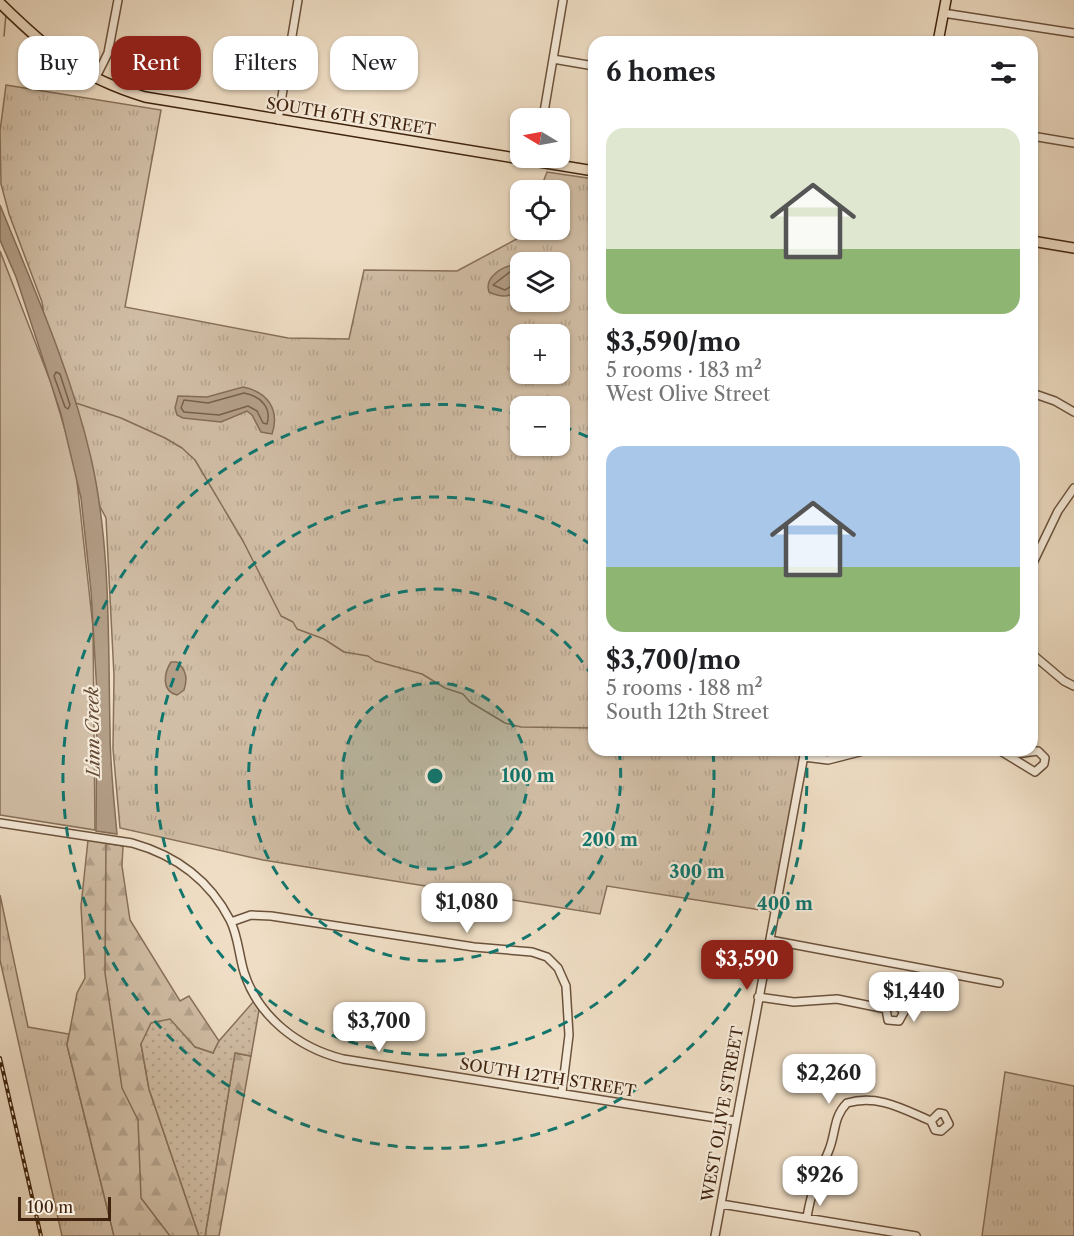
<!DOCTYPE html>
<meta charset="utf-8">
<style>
body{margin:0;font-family:"Libre Caslon Text",serif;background:#f6f6f6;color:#202124;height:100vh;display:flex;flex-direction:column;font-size:22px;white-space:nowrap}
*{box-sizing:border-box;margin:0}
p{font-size:20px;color:#757577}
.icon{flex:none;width:33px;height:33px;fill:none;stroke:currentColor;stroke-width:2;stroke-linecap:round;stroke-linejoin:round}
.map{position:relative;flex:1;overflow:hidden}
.drawer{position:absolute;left:588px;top:36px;width:450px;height:720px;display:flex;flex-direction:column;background:#fff;border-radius:18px;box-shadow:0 2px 4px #0004}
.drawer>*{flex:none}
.hud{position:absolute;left:18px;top:36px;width:480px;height:54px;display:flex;gap:12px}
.needle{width:39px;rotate:280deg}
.buttons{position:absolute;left:510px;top:108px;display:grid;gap:12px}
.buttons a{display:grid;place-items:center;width:60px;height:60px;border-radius:12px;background:#fff;box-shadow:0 2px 4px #0004;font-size:30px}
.scale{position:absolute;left:18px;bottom:15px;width:93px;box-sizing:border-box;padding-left:6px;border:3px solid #3f230e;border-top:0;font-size:16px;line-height:21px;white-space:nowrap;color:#3f230e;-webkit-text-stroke:4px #f5ead9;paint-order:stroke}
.price{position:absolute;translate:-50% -51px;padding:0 14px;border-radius:12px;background:#fff;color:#222;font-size:20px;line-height:39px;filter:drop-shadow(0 2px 3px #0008)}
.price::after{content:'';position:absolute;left:50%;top:36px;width:18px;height:14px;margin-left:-9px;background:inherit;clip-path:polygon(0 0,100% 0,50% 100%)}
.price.selected{background:#8f2418;color:#fff}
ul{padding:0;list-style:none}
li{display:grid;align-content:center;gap:12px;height:318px;padding:0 18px}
li span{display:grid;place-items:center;height:186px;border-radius:18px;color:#555}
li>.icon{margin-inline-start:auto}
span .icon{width:108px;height:108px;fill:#fffc;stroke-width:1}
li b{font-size:26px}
h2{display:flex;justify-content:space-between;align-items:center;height:72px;padding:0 18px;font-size:26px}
.tag{padding:0 21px;border-radius:18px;background:#fff;box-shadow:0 2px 4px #0004;font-size:21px;line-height:54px}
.tag.selected{background:#8f2418;color:#fff}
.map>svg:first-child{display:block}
</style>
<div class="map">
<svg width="1074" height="1236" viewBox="0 0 1074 1236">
<defs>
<pattern id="grass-tufts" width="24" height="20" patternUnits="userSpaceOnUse" patternTransform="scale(1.5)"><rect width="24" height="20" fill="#d1bea6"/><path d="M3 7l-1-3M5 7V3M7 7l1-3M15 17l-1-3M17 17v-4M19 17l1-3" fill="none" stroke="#b4a38e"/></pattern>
<pattern id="forest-firs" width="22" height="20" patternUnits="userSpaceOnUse" patternTransform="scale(1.5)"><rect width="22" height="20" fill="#d1bea6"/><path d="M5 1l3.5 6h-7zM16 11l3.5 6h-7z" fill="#b4a38e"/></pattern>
<pattern id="park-dots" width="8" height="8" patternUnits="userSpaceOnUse" patternTransform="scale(1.5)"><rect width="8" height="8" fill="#d1bea6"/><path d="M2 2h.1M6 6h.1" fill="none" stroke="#b4a38e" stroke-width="1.8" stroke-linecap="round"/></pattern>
</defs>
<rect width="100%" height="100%" fill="#efdec5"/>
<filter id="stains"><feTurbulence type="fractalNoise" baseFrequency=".00333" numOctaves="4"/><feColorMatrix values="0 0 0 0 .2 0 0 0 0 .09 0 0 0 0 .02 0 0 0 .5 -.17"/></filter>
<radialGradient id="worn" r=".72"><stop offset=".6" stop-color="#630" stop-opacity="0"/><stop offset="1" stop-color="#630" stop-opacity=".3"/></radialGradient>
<path fill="url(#grass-tufts)" stroke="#88705a" stroke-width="1.5" fill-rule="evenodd" d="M6,85L161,110L125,307L288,338L349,339L364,270L457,271L526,234L527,230H560V190H540L547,172L594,179V750H805L774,912L607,886L600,914L263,860L120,828L113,749L114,676L106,518L60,431L42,302L9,214L1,184L0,131ZM520,262H560V302H520ZM520,334H560V374H520ZM520,406H560V446H520Z
M0,895L28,1027L69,1034L67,1045L114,1236H62L0,960Z
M1005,1072L1074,1086V1236H982Z"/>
<path fill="url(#forest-firs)" stroke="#88705a" stroke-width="1.5" d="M88,840L123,846L122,866L130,920L180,1001L189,996L219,1041L213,1053L195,1047L141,1044L149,1089L199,1236H114L67,1045L77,993L85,978L81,906Z
M235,1053L251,1056L219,1236H205Z"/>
<path fill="url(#park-dots)" stroke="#88705a" stroke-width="1.5" d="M254,1001L259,1010L251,1056L235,1053L205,1236H199L149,1089L141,1044L151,1023L170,1019L195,1047L213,1053L219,1041Z"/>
<path fill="#d1bea6" stroke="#88705a" stroke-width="1.5" d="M0,251L51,383L75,463L93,627L95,830L0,815Z"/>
<path fill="#b39e87" stroke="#856d57" stroke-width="1.5" d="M0,205C33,287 71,371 91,458C111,546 108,640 110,730C110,765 114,800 117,834L96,831L97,694L91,591L81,498L61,414L16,277L0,240Z
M514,265L520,268C521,290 513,303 489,292C484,278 501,267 514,265Z
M243,387C268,392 280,410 272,434L261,432L252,415L247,411L221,422L183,418L177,415L175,408L178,396L207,397Z
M171,662H177C186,670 188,678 184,690L177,695C161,691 164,673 171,662Z"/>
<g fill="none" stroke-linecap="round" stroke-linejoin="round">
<path stroke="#79604a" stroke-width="1.5" d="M520,272L511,271L493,285L505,290L520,281
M56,372L60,374L70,405L68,409L65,407L54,376Z
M244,393C260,396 272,407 267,424L263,423L257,411L248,406L219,415L184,412L181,408L184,400L208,403Z"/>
<path stroke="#856d57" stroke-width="1.5" d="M4,36L6,14
M76,403L121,418L165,438L182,448L195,460L243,541L281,616L293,622L297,629L324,639L344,652L368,656L375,661L422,674L445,688L463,694L470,702L505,723L521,727L594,728
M106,841L105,973L122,1088L138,1120L141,1198L170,1236"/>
<g stroke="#6b523c" stroke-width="10">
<path id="minor" d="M943,13L1074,33
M553,59L594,66
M95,79L108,53L118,0
M543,118L563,0
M278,120L298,0
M1032,136L1074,143
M1032,393L1055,401L1074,412
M1032,565L1058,511L1074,488
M1032,654L1064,681L1074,686
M999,750L1035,772L1044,764L1045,758L1038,751L1009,755
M804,757L828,760L867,750
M0,823L132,843C175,855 209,879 230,920C238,935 239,956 244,972C258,1017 299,1048 343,1059L735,1121
M231,922L251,915L271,916L474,947L532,952L547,957L558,968L566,986L569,1035L562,1092
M770,940L999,983
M758,997L794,1002L837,999L886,1009L896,1004L904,1012L899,1021L888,1020L886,1009
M721,1204L916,1236
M807,1217C812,1188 818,1177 829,1150C836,1133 833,1117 847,1103C878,1094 903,1109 931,1121L935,1130L941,1131L949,1124L944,1114L939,1113L931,1121
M715,1236L805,750"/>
</g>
<g stroke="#3f230e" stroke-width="12">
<path id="major" d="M0,3C48,50 79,77 145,97L594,171
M938,42L946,0
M1032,241L1074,248"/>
</g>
<use href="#minor" stroke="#f5ead9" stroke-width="7"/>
<use href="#major" stroke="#efdec5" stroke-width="9"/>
<g stroke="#3f230e" stroke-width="4">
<path id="rail" d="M0,1058L41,1236"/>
</g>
<use href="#rail" stroke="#f5ead9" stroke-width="1.5" stroke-dasharray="4.5" stroke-linecap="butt"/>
</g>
<circle cx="435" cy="776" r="93" fill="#0f766e" fill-opacity=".12"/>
<g fill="none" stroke="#0f766e" stroke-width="3" stroke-dasharray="10 8">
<circle cx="435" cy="776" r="93"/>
<path d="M619 750A186 186 0 1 1 594 679"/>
<path d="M713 752A279 279 0 1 1 593 546"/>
<path d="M562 426A372 372 0 0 1 592 439M806 750A372 372 0 1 1 519 414"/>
</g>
<g text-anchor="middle" stroke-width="4.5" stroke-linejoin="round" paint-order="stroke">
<g font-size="16" fill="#3f230e" stroke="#f5ead9">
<text transform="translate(351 116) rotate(9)" y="6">SOUTH 6TH STREET</text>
<text transform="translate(548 1077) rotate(9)" y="6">SOUTH 12TH STREET</text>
<text transform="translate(722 1114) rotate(-80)" y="6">WEST OLIVE STREET</text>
</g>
<g font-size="18" font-style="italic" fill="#624832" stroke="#f5ead9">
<text transform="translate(93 732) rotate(-91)" y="6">Linn Creek</text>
</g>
</g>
<circle cx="435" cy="776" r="9" fill="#0f766e" stroke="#f5ead9" stroke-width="3"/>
<g font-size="18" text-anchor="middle" font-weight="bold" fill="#0f766e" stroke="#f5ead9" stroke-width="4.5" stroke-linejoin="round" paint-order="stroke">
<text x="528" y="782">100 m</text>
<text x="610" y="846">200 m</text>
<text x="697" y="878">300 m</text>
<text x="785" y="910">400 m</text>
</g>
<rect width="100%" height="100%" filter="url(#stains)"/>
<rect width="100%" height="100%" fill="url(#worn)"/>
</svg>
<div class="buttons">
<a><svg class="needle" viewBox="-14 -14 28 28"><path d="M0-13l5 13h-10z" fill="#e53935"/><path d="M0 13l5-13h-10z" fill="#757577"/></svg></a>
<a><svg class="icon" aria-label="locate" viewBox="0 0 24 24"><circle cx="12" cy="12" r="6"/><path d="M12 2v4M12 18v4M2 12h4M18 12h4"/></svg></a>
<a><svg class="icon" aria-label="layers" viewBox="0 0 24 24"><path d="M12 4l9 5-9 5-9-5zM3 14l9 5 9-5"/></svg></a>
<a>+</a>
<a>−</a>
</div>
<div class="scale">100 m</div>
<b class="price" style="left:467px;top:934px">$1,080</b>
<b class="price selected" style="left:747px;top:991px">$3,590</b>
<b class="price" style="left:914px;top:1023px">$1,440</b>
<b class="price" style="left:379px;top:1053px">$3,700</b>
<b class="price" style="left:829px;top:1105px">$2,260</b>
<b class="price" style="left:820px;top:1207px">$926</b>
<div class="hud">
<a class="tag">Buy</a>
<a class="tag selected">Rent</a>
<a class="tag">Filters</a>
<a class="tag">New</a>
</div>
<section class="drawer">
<h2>6 homes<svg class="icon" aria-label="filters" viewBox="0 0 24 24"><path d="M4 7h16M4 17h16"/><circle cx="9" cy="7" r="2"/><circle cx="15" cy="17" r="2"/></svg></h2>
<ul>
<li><span style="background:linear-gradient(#dfe7d0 65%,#8fb573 0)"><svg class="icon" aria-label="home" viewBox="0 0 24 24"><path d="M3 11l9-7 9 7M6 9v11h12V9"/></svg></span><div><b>$3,590/mo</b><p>5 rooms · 183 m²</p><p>West Olive Street</p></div></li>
<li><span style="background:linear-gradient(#a9c7e8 65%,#8fb573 0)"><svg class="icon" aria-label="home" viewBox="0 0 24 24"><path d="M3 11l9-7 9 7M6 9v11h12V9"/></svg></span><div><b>$3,700/mo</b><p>5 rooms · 188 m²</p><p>South 12th Street</p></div></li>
</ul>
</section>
</div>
